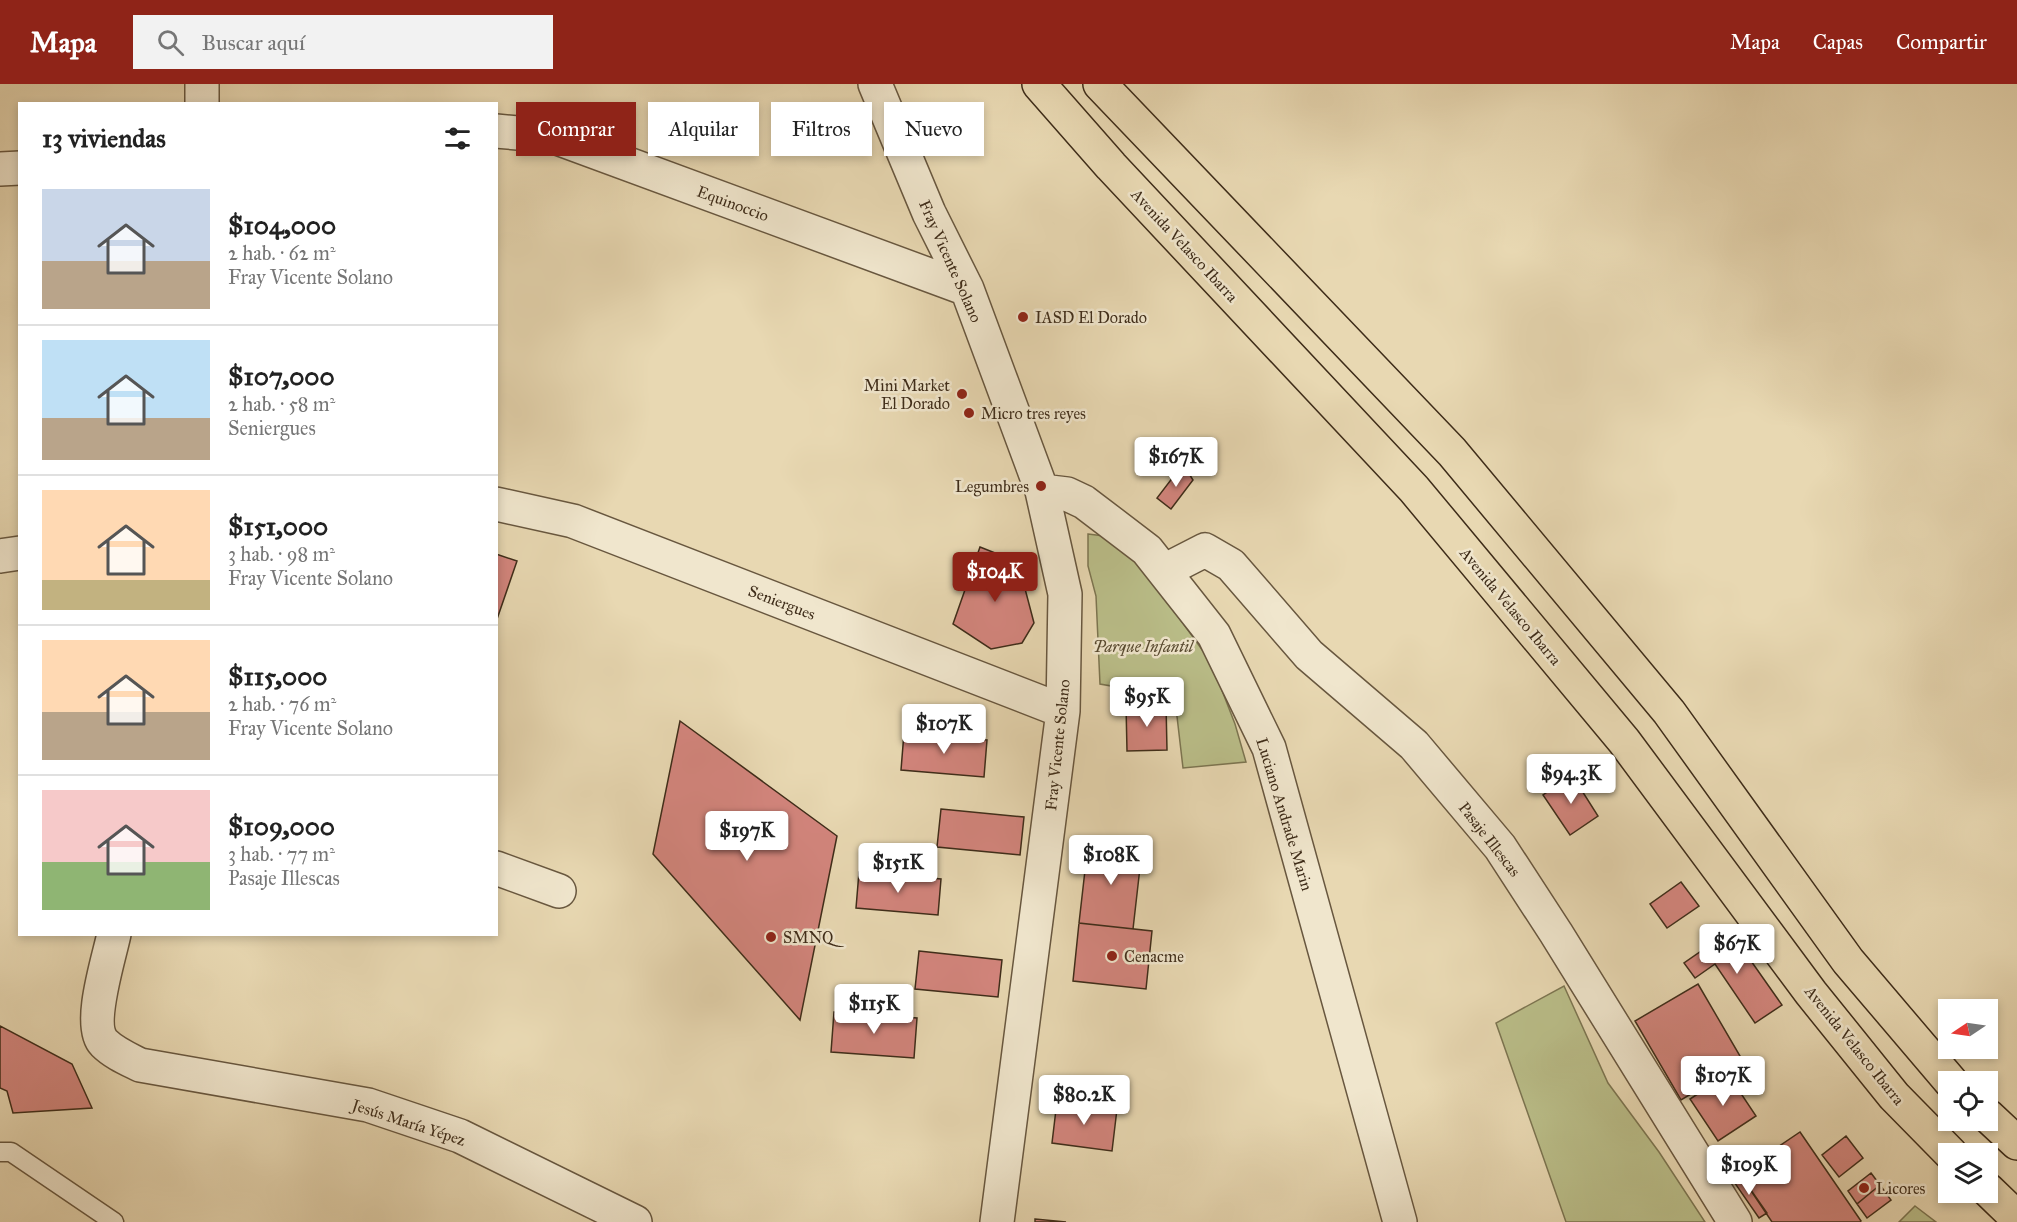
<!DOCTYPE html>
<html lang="es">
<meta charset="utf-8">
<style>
body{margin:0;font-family:"IM FELL Great Primer",serif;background:#f2f2f2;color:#222;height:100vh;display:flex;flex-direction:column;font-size:22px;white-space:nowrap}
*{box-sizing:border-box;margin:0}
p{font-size:20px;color:#767676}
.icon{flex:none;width:33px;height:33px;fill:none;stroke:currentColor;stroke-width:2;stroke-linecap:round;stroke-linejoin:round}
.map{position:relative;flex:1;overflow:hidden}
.side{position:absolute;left:18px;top:18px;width:480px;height:834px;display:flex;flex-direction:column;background:#fff;border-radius:0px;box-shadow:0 3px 9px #0003}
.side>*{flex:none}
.top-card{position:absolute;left:516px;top:18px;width:570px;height:54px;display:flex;gap:12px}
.needle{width:39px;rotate:257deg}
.tools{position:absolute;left:1938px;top:915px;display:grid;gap:12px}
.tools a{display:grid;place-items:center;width:60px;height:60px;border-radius:0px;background:#fff;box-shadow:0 3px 9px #0003;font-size:30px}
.price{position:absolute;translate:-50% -51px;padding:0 14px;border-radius:6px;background:#fff;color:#222;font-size:20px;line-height:39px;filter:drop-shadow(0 2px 3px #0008)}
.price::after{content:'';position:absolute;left:50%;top:36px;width:18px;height:14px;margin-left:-9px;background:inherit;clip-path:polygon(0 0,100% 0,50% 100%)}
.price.current{background:#8f2418;color:#fff}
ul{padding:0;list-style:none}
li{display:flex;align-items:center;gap:18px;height:150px;padding:0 24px}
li+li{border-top:2px solid #e0e0e0}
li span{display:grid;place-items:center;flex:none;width:168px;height:120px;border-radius:0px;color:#555}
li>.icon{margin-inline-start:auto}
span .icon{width:72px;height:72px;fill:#fffc;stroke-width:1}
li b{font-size:26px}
h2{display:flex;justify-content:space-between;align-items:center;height:72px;padding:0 24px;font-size:26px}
.tag{padding:0 21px;border-radius:0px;background:#fff;box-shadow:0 3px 9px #0003;font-size:21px;line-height:54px}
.tag.current{background:#8f2418;color:#fff}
header{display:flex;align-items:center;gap:36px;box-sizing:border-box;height:84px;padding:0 30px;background:#8f2418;color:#fff}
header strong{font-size:28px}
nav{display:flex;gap:33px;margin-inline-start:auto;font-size:21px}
.search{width:420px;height:54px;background:#f2f2f2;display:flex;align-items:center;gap:15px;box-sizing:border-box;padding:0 21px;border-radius:0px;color:#767676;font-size:22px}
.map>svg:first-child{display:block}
</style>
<header>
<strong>Mapa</strong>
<div class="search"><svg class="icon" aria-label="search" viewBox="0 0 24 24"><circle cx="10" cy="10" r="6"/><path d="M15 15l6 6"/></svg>Buscar aquí</div>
<nav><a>Mapa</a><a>Capas</a><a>Compartir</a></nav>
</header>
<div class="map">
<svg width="2017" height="1138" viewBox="0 0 2017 1138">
<rect width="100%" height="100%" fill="#e8d8b2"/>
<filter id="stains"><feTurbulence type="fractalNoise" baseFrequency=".00333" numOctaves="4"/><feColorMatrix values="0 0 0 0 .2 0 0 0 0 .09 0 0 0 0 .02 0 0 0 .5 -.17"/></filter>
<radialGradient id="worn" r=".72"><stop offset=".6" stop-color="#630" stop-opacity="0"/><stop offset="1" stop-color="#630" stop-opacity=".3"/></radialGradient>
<path fill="#babe89" stroke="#7c7551" stroke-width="1.5" d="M1088,450L1104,452L1143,484L1211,578L1235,640L1246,678L1183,684L1176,624L1157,610L1100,600L1096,512L1088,482Z
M1564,902L1608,999L1659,1068L1705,1138H1566L1496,939Z
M1915,1122L1936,1138H1899Z"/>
<path fill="#d3857d" stroke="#3e2c19" stroke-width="1.5" d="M1183,380L1193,396L1171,425L1157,414Z
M980,463L1018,478L1034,539L1022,559L991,565L953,540Z
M496,470L517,477L496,538Z
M1166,620L1167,666L1127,667L1126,621Z
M680,637L837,752L800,936L653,770Z
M904,649L987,656L984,693L901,686Z
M1572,691L1598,732L1570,751L1543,711Z
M941,725L1024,733L1020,771L937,763Z
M1088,760L1142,766L1133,845L1079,839Z
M859,788L941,795L938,831L856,824Z
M1681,798L1699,822L1667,844L1650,820Z
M1079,839L1152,847L1146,905L1073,897Z
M1730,847L1782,921L1755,939L1715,880L1695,894L1684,879Z
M919,867L1002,876L998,913L915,905Z
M1698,900L1740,972L1719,984L1723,991L1681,1016L1635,937Z
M834,928L917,934L914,974L831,968Z
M0,942L72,980L92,1024L13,1029L7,1007L0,1004Z
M1728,990L1756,1032L1718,1057L1690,1015Z
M1057,1017L1117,1025L1112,1067L1052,1059Z
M1800,1048L1861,1137L1860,1138H1772L1739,1089Z
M1846,1052L1863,1074L1839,1093L1822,1071Z
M1739,1089L1767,1129L1759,1134L1732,1095Z
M1871,1089L1880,1101L1857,1120L1848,1107Z
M1880,1101L1891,1116L1867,1134L1857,1120Z
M1035,1135L1066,1138H1035Z"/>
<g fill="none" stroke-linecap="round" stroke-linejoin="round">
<g stroke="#68573f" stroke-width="21">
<path id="lane" d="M0,1068H11L114,1138"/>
</g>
<g stroke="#68573f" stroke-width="36">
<path id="street" d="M202,0V20
M875,0L929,129L967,205L1042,407L1065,510L1063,627L997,1138
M496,47L552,52L967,205
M0,85L20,84
M1042,407L1067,410L1084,418L1147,466L1214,551L1269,664L1400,1138
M496,420L573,437L1063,627
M0,472L20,469
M1164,487L1205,466L1231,481L1309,571L1414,661L1500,763L1556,849L1735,1138
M496,784L559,807
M114,850C109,874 87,941 104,959C114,969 128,975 140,981L368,1021L460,1052L635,1138"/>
</g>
<g stroke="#3e2c19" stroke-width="36">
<path id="primary" d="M1039,0L1111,82L1414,405L1624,657L1811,909L1894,1012L1951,1070
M1100,0L1452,368L1669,628L1848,877L1951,998
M1988,1032L2017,1059
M1988,1106L2017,1134"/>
</g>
<use href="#lane" stroke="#f0e6cd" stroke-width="18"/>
<use href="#street" stroke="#f0e6cd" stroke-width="33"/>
<use href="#primary" stroke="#e8d8b2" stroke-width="33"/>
</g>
<g fill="#8f2418" stroke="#f0e6cd" stroke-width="2">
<circle cx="1023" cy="233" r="6"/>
<circle cx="962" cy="310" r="6"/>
<circle cx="969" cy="329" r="6"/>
<circle cx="1041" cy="402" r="6"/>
<circle cx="771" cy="853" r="6"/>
<circle cx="1112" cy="872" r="6"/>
<circle cx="1864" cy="1104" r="6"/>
</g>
<g text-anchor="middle" stroke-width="5" stroke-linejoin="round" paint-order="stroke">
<g font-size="16" fill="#3e2c19" stroke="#f0e6cd">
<text transform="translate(733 119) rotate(20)" y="6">Equinoccio</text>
<text transform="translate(1185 161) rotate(47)" y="6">Avenida Velasco Ibarra</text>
<text transform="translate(951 177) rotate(66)" y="6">Fray Vicente Solano</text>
<text transform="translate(782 518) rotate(21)" y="6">Seniergues</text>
<text transform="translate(1511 522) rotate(50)" y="6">Avenida Velasco Ibarra</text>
<text transform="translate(1057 661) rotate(-84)" y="6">Fray Vicente Solano</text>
<text transform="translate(1285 730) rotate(73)" y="6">Luciano Andrade Marin</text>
<text transform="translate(1490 755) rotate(52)" y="6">Pasaje Illescas</text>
<text transform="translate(1855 961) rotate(51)" y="6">Avenida Velasco Ibarra</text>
<text transform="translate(409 1038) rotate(18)" y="6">Jesús María Yépez</text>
</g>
<g font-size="16" fill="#3e2c19" stroke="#f0e6cd" text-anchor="start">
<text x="1035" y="239">IASD El Dorado</text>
<text x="950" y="307" text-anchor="end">Mini Market<tspan x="950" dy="18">El Dorado</tspan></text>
<text x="981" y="335">Micro tres reyes</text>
<text x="1029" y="408" text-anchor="end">Legumbres</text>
<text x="783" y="859">SMNQ</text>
<text x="1124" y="878">Cenacme</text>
<text x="1876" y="1110">Licores</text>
</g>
<g font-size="16" font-style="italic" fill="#57492f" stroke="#f0e6cd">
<text x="1143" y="568">Parque Infantil</text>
</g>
</g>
<rect width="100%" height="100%" filter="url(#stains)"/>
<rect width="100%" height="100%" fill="url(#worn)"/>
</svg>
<div class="tools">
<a><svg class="needle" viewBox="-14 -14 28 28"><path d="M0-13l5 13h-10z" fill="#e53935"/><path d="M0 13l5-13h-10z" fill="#767676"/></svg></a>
<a><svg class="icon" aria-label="locate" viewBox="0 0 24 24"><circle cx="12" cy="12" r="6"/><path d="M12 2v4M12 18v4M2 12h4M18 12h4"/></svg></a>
<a><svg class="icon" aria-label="layers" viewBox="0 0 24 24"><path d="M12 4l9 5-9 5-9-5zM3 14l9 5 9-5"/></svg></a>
</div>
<b class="price" style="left:1176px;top:404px">$167K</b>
<b class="price current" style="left:995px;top:519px">$104K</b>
<b class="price" style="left:1147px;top:644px">$95K</b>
<b class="price" style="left:944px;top:671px">$107K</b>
<b class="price" style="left:1571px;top:721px">$94.3K</b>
<b class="price" style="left:747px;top:778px">$197K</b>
<b class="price" style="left:1111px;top:802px">$108K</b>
<b class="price" style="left:898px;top:810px">$151K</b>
<b class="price" style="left:1737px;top:891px">$67K</b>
<b class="price" style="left:874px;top:951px">$115K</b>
<b class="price" style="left:1723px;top:1023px">$107K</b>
<b class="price" style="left:1084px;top:1042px">$80.2K</b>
<b class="price" style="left:1749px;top:1112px">$109K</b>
<div class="top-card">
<a class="tag current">Comprar</a>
<a class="tag">Alquilar</a>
<a class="tag">Filtros</a>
<a class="tag">Nuevo</a>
</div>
<section class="side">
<h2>13 viviendas<svg class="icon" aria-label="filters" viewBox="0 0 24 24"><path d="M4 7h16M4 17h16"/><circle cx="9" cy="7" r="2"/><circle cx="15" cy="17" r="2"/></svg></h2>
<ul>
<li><span style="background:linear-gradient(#c9d6e8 60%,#b9a48a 0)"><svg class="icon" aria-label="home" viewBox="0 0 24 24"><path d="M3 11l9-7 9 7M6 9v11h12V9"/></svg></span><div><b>$104,000</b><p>2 hab. · 62 m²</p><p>Fray Vicente Solano</p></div></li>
<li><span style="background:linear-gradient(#bfe0f5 65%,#b9a48a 0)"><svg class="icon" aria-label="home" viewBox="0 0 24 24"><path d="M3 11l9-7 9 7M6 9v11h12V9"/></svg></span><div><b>$107,000</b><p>2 hab. · 58 m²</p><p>Seniergues</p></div></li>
<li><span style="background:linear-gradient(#ffd9b3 75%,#c2b280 0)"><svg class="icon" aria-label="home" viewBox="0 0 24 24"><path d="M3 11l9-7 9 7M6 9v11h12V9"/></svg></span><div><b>$151,000</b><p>3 hab. · 98 m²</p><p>Fray Vicente Solano</p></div></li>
<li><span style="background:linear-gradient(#ffd9b3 60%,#b9a48a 0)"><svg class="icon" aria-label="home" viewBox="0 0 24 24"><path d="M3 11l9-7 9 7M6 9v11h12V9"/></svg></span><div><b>$115,000</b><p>2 hab. · 76 m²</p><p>Fray Vicente Solano</p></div></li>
<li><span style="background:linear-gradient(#f6c9c9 60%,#8fb573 0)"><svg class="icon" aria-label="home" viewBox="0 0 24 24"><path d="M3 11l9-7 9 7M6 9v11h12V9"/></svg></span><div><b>$109,000</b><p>3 hab. · 77 m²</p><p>Pasaje Illescas</p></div></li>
</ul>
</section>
</div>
